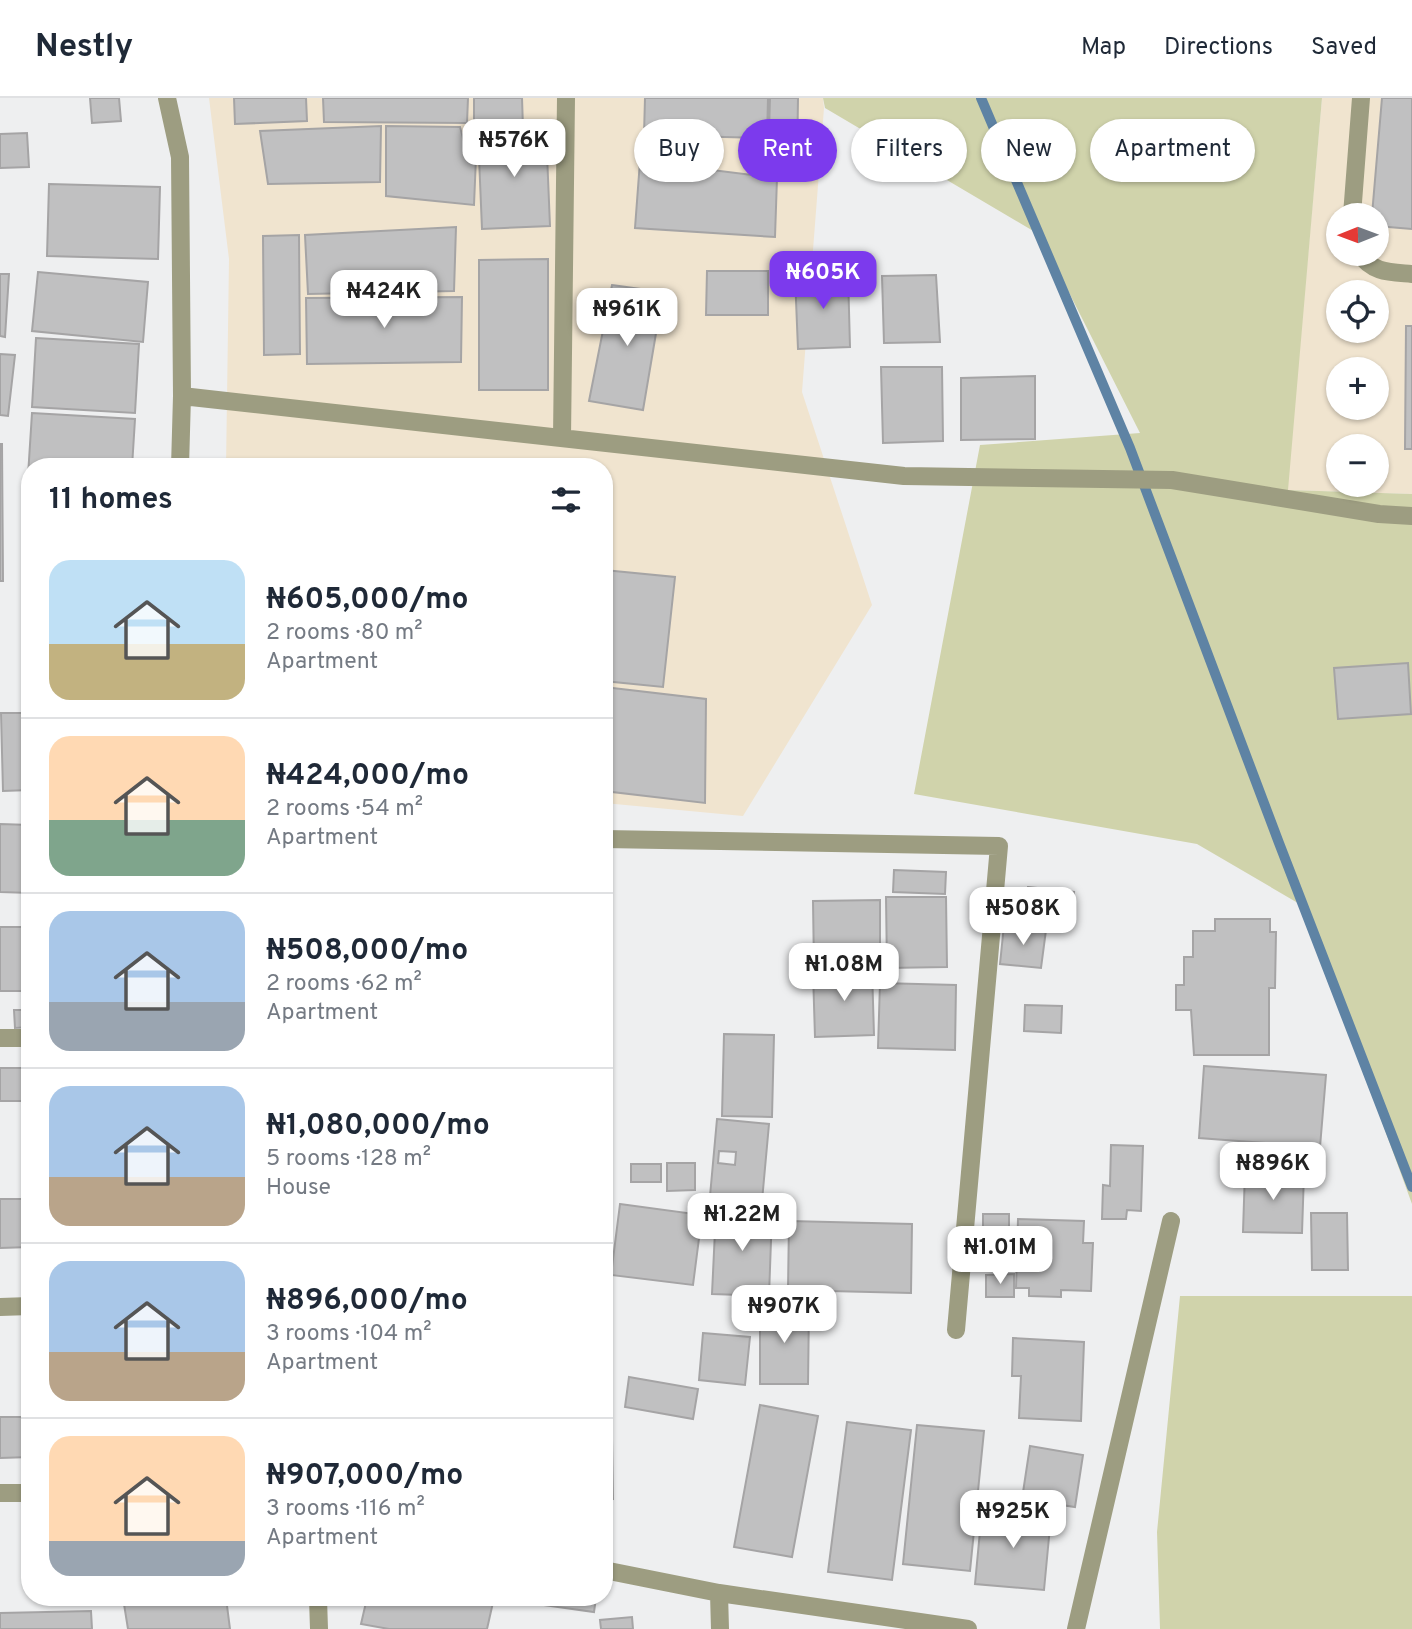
<!DOCTYPE html>
<meta charset="utf-8">
<style>
body{margin:0;font-family:Overpass,sans-serif;background:#f2f2f3;color:#1f2937;height:100vh;display:flex;flex-direction:column;font-size:26px;white-space:nowrap}
*{box-sizing:border-box;margin:0}
p{font-size:23px;color:#747a83}
.icon{flex:none;width:38px;height:38px;fill:none;stroke:currentColor;stroke-width:2;stroke-linecap:round;stroke-linejoin:round}
.map{position:relative;flex:1;overflow:hidden}
.sheet{position:absolute;left:21px;top:360px;width:592px;height:1148px;display:flex;flex-direction:column;background:#fff;border-radius:28px;box-shadow:0 2px 5px #0004}
.sheet>*{flex:none}
.hud{position:absolute;left:634px;top:21px;width:665px;height:63px;display:flex;gap:14px}
.needle{width:46px;rotate:269deg}
.tools{position:absolute;left:1326px;top:105px;display:grid;gap:14px}
.tools a{display:grid;place-items:center;width:63px;height:63px;border-radius:50%;background:#fff;box-shadow:0 2px 5px #0004;font-size:35px}
.price{position:absolute;translate:-50% -60px;padding:0 16px;border-radius:14px;background:#fff;color:#222;font-size:23px;line-height:46px;filter:drop-shadow(0 2px 4px #0008)}
.price::after{content:'';position:absolute;left:50%;top:42px;width:21px;height:16px;margin-left:-10px;background:inherit;clip-path:polygon(0 0,100% 0,50% 100%)}
.price.selected{background:#7c3aed;color:#fff}
ul{padding:0;list-style:none}
li{display:flex;align-items:center;gap:21px;height:175px;padding:0 28px}
li+li{border-top:2px solid #e0e1e3}
li span{display:grid;place-items:center;flex:none;width:196px;height:140px;border-radius:21px;color:#555}
li>.icon{margin-inline-start:auto}
span .icon{width:84px;height:84px;fill:#fffc;stroke-width:1}
li b{font-size:30px}
h2{display:flex;justify-content:space-between;align-items:center;height:84px;padding:0 28px;font-size:30px}
.pill{padding:0 24px;border-radius:32px;background:#fff;box-shadow:0 2px 5px #0004;font-size:24px;line-height:63px}
.pill.selected{background:#7c3aed;color:#fff}
header{display:flex;align-items:center;gap:42px;box-sizing:border-box;height:98px;padding:0 35px;background:#fff;border-bottom:2px solid #e0e1e3}
header strong{font-size:33px}
nav{display:flex;gap:38px;margin-inline-start:auto;font-size:24px}
.map>svg:first-child{display:block}
</style>
<header>
<strong>Nestly</strong>
<nav><a>Map</a><a>Directions</a><a>Saved</a></nav>
</header>
<div class="map">
<svg width="1412" height="1531" viewBox="0 0 1412 1531">
<rect width="100%" height="100%" fill="#eeeff0"/>
<path fill="#f0e4cf" fill-rule="evenodd" d="M209,0H823L824,10L802,294L872,507L743,718L604,705V369H226L229,161Z
M1322,0H1412V396L1287,392ZM1339,117H1377V156H1339ZM1339,194H1377V233H1339ZM1339,271H1377V310H1339ZM1339,348H1377V387H1339Z"/>
<path fill="#d0d3ab" d="M823,0H1322L1288,392L1412,396V1106L1303,808L1197,746L914,696L980,347L1140,335L1040,137L825,10Z
M1180,1198H1412V1531H1160L1157,1434Z"/>
<g fill="none" stroke-linecap="round" stroke-linejoin="round">
<path stroke="#5e83a4" stroke-width="10" d="M981,0L1130,350L1279,745L1412,1089"/>
</g>
<path fill="#c0c0c1" stroke="#a5a4a5" stroke-width="2" fill-rule="evenodd" d="M90,0H119L121,23L92,25Z
M234,0H306L307,23L235,26Z
M323,0H468L467,25L324,24Z
M474,0H522L523,30H474Z
M645,0H768L767,40L644,37Z
M770,0H798L797,65L768,66Z
M1382,0H1412V131L1377,128V117H1372Z
M381,28L380,84L268,86L260,33Z
M386,28L460,29L466,51L476,59L474,107L386,98Z
M546,32L550,128L482,131L478,35Z
M27,35L29,69L0,70V36Z
M640,63L777,80L775,139L635,130Z
M49,86L160,89L158,161L47,158Z
M456,129L454,193L308,196L305,137Z
M299,137L300,256L264,257L263,138Z
M548,161V292H479V162Z
M707,173H768V217H706Z
M38,174L148,184L143,244L32,233Z
M0,176H9L5,239L0,238Z
M848,176L850,249L798,251L795,178Z
M936,177L940,244L884,245L882,178Z
M612,187L663,194L643,312L589,303Z
M462,199L461,264L307,266L306,200Z
M1406,228H1412V351H1405Z
M36,240L139,246L135,315L32,309Z
M0,256L15,257L8,318L0,317Z
M881,269H942L943,343L883,345Z
M1035,278V341L961,342V280Z
M32,315L135,321L132,369H30V379L28,378Z
M0,346H2L3,483H0Z
M604,472L675,479L663,589L604,583Z
M1408,565L1411,616L1338,621L1334,570Z
M604,589L706,601L705,705L604,693Z
M1,615H30V692L3,693Z
M0,726L30,727V795L0,794Z
M894,772L946,774L945,796L893,794Z
M1028,789L1074,794L1070,825L1006,818L1009,793L1027,796Z
M886,799H946L947,869L887,870Z
M880,802V870H814L813,803Z
M1215,821H1270V834H1276L1275,890H1269V957H1194L1191,912H1176V887H1184V859H1193V833H1215Z
M1004,827L1046,832L1041,870L1000,866Z
M0,829H30V893H0Z
M872,871L874,937L815,939L813,874Z
M880,885L956,887L955,952L878,950Z
M1025,907L1062,908L1061,935L1024,933Z
M14,912H30V929L15,930Z
M724,936L774,937L772,1019L722,1018Z
M1204,968L1326,977L1320,1049L1199,1040Z
M0,970H30V1003H0Z
M717,1021L769,1026L762,1103L710,1098ZM719,1053L736,1054L735,1067L718,1065Z
M1111,1047L1143,1048L1141,1113L1127,1112L1126,1121H1102L1103,1087L1110,1088Z
M667,1065H695V1092L667,1093Z
M631,1066H661V1084H631Z
M1245,1073L1304,1075L1302,1135L1243,1134Z
M0,1101H30V1149L0,1150Z
M620,1106L702,1117L693,1187L611,1177Z
M716,1112L772,1115L769,1198L712,1196Z
M1311,1115H1347L1348,1172H1312Z
M983,1116H1009V1173H983Z
M1018,1121L1084,1123L1083,1145H1093L1091,1193L1061,1192V1199L1029,1198V1190H1016Z
M789,1123L912,1126L911,1195L788,1192Z
M1014,1176V1199H986V1177Z
M760,1207L809,1208L808,1286H760Z
M703,1235L750,1239L745,1287L699,1282Z
M1013,1240L1084,1244L1081,1323L1019,1320L1021,1278H1012Z
M629,1279L698,1291L693,1321L625,1309Z
M604,1281H611L613,1401L604,1402Z
M760,1307L818,1318L792,1459L734,1449Z
M0,1319H30V1359L0,1360Z
M847,1324L911,1332L892,1482L828,1474Z
M917,1327L984,1333L970,1473L903,1466Z
M1030,1348L1083,1357L1075,1409L1022,1401Z
M982,1412L1051,1418L1044,1492L975,1486Z
M123,1500H226L230,1531H128Z
M367,1500H494L487,1531H389L361,1526Z
M537,1500H596L594,1514L536,1506Z
M91,1513L92,1531H0V1515Z
M632,1519L633,1531H601L600,1522Z"/>
<g fill="none" stroke-linecap="round" stroke-linejoin="round">
<path stroke="#9d9d81" stroke-width="18" d="M167,0L180,59L182,298L180,369
M1352,117L1361,0
M1360,156C1372,175 1391,174 1412,176
M182,298L904,378L1172,382L1379,416L1412,418
M562,340L566,0
M604,741L999,748L956,1232
M0,940H30
M0,1209L30,1208
M0,1395H30
M604,1472L719,1495L968,1531
M719,1495L720,1531
M318,1500L319,1531
M1076,1531L1171,1123"/>
</g>
</svg>
<div class="tools">
<a><svg class="needle" viewBox="-14 -14 28 28"><path d="M0-13l5 13h-10z" fill="#e53935"/><path d="M0 13l5-13h-10z" fill="#747a83"/></svg></a>
<a><svg class="icon" aria-label="locate" viewBox="0 0 24 24"><circle cx="12" cy="12" r="6"/><path d="M12 2v4M12 18v4M2 12h4M18 12h4"/></svg></a>
<a>+</a>
<a>−</a>
</div>
<b class="price" style="left:514px;top:81px">₦576K</b>
<b class="price selected" style="left:823px;top:213px">₦605K</b>
<b class="price" style="left:384px;top:232px">₦424K</b>
<b class="price" style="left:627px;top:250px">₦961K</b>
<b class="price" style="left:1023px;top:849px">₦508K</b>
<b class="price" style="left:844px;top:905px">₦1.08M</b>
<b class="price" style="left:1273px;top:1104px">₦896K</b>
<b class="price" style="left:742px;top:1155px">₦1.22M</b>
<b class="price" style="left:1000px;top:1188px">₦1.01M</b>
<b class="price" style="left:784px;top:1247px">₦907K</b>
<b class="price" style="left:1013px;top:1452px">₦925K</b>
<div class="hud">
<a class="pill">Buy</a>
<a class="pill selected">Rent</a>
<a class="pill">Filters</a>
<a class="pill">New</a>
<a class="pill">Apartment</a>
</div>
<section class="sheet">
<h2>11 homes<svg class="icon" aria-label="filters" viewBox="0 0 24 24"><path d="M4 7h16M4 17h16"/><circle cx="9" cy="7" r="2"/><circle cx="15" cy="17" r="2"/></svg></h2>
<ul>
<li><span style="background:linear-gradient(#bfe0f5 60%,#c2b280 0)"><svg class="icon" aria-label="home" viewBox="0 0 24 24"><path d="M3 11l9-7 9 7M6 9v11h12V9"/></svg></span><div><b>₦605,000/mo</b><p>2 rooms · 80 m²</p><p>Apartment</p></div></li>
<li><span style="background:linear-gradient(#ffd9b3 60%,#7fa58c 0)"><svg class="icon" aria-label="home" viewBox="0 0 24 24"><path d="M3 11l9-7 9 7M6 9v11h12V9"/></svg></span><div><b>₦424,000/mo</b><p>2 rooms · 54 m²</p><p>Apartment</p></div></li>
<li><span style="background:linear-gradient(#a9c7e8 65%,#9aa5b1 0)"><svg class="icon" aria-label="home" viewBox="0 0 24 24"><path d="M3 11l9-7 9 7M6 9v11h12V9"/></svg></span><div><b>₦508,000/mo</b><p>2 rooms · 62 m²</p><p>Apartment</p></div></li>
<li><span style="background:linear-gradient(#a9c7e8 65%,#b9a48a 0)"><svg class="icon" aria-label="home" viewBox="0 0 24 24"><path d="M3 11l9-7 9 7M6 9v11h12V9"/></svg></span><div><b>₦1,080,000/mo</b><p>5 rooms · 128 m²</p><p>House</p></div></li>
<li><span style="background:linear-gradient(#a9c7e8 65%,#b9a48a 0)"><svg class="icon" aria-label="home" viewBox="0 0 24 24"><path d="M3 11l9-7 9 7M6 9v11h12V9"/></svg></span><div><b>₦896,000/mo</b><p>3 rooms · 104 m²</p><p>Apartment</p></div></li>
<li><span style="background:linear-gradient(#ffd9b3 75%,#9aa5b1 0)"><svg class="icon" aria-label="home" viewBox="0 0 24 24"><path d="M3 11l9-7 9 7M6 9v11h12V9"/></svg></span><div><b>₦907,000/mo</b><p>3 rooms · 116 m²</p><p>Apartment</p></div></li>
</ul>
</section>
</div>
